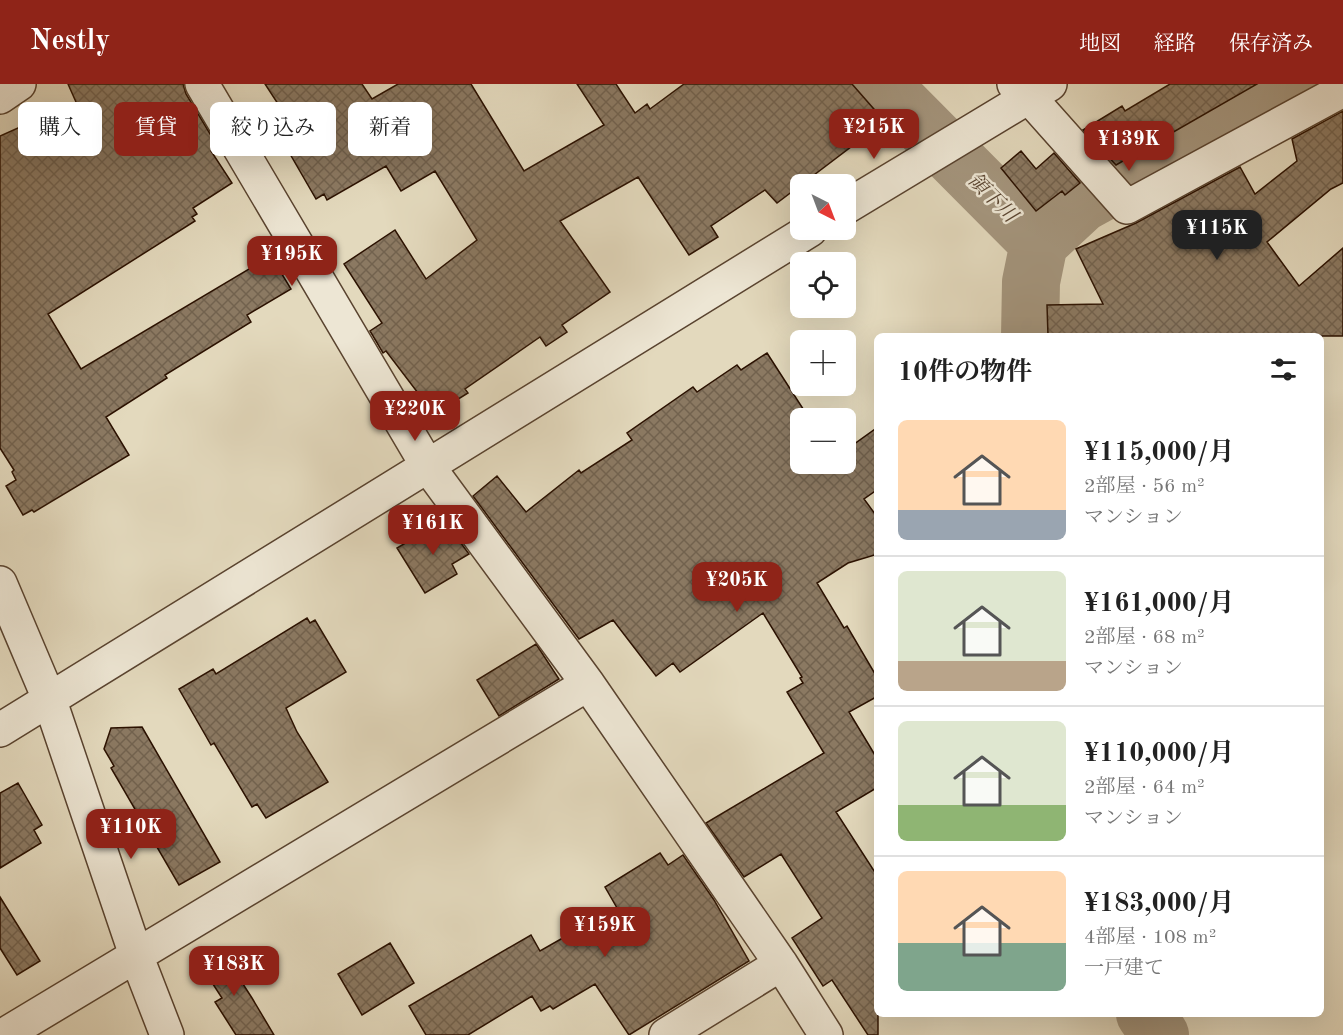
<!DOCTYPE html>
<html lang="ja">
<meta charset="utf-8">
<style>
body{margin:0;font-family:"Old Standard TT","Noto Serif JP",serif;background:#f6f6f6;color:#222;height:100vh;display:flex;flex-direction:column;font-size:22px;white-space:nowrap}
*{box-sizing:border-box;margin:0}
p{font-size:20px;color:#767676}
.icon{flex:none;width:33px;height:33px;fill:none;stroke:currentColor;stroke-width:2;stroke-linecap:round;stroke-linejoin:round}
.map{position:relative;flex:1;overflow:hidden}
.details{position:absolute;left:874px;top:249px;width:450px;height:684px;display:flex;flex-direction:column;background:#fff;border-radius:9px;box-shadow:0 6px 24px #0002}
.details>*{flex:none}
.guide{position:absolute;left:18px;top:18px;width:570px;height:54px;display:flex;gap:12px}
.needle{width:39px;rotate:138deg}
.fabs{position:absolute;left:790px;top:90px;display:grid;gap:12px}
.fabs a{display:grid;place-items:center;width:66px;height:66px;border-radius:9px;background:#fff;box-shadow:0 6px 24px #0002;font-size:30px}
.price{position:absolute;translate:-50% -51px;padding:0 14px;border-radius:12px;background:#8f2418;color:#fff;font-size:20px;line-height:39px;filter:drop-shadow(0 2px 3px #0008)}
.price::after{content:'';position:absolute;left:50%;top:36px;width:18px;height:14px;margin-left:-9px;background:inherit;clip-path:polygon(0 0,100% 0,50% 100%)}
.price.selected{background:#222;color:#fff}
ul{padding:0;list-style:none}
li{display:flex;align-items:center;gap:18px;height:150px;padding:0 24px}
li+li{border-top:2px solid #e0e0e0}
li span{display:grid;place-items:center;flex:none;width:168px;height:120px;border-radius:9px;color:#555}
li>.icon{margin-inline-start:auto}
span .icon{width:72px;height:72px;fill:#fffc;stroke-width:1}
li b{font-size:26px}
h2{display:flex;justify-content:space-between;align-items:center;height:72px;padding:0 24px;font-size:26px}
.tag{padding:0 21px;border-radius:9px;background:#fff;box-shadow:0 6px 24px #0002;font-size:21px;line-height:54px}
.tag.selected{background:#8f2418;color:#fff}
header{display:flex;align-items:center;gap:36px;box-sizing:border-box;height:84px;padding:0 30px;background:#8f2418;color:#fff}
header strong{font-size:28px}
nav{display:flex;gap:33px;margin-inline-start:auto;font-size:21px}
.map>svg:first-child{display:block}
</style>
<header>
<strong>Nestly</strong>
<nav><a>地図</a><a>経路</a><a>保存済み</a></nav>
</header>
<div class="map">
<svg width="1343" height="951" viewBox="0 0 1343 951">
<defs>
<pattern id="building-cross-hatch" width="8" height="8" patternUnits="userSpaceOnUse" patternTransform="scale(1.5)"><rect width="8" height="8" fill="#8b7962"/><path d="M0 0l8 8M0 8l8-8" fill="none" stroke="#72624e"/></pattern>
</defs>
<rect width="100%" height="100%" fill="#e3d9bd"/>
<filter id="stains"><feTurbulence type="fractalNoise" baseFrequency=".00333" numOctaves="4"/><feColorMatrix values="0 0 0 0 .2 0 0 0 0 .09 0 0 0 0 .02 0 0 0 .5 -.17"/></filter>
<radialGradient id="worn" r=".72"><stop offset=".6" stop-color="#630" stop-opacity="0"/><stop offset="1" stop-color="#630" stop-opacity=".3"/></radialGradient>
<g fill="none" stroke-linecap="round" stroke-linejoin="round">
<path stroke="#a4957d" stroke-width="58" d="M881,0L1039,159L1031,198L1030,252
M1039,159L1082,119L1298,0
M1145,930L1160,951"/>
</g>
<path fill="url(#building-cross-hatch)" stroke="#2b1100" stroke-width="1.5" d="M68,0H183L186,10L218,63L211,67L232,99L193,124L197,130L192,133L195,137L48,230L81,285L271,172L291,205L247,231L251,238L165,291L167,294L106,333L129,371L34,428L32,426L23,431L6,402L16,396L12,388L14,386L0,364V52L76,18Z
M265,0H362L372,15L398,0H471L524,87L604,41L577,0H616L635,29L647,20L650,25L684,0H852L880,32L861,48L864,53L777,119L765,106L711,142L718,153L689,171L638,93L560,137L610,208L562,241L567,248L546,262L540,253L465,305L468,309L434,330L386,267L383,269L370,247L382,239L344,180L395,146L426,195L477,156L435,87L401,107L386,82L327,116L324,110L316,115L271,37L284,29Z
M1170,0H1257L1116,81L1083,46L1122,22L1125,27Z
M1343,27V99L1331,105L1267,158L1299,202L1343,164V252H1048L1047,221L1103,220L1076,165L1136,139L1240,83L1255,110L1297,77L1292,55Z
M1021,67L1036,85L1054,69L1080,99L1065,111L1062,107L1036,127L1001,84Z
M767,269L809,334H801V380H846V366L878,343V405L864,415L878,434V470L848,479L817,499L844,544L847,542L878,595V612L849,628L878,676V703L836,728L878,793V951H868L832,896L823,902L792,854L822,834L781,770L744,793L706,739L824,669L787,608L803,599L800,594L802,593L763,529L680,588L673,579L656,592L613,536L579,555L473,412L497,392L526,428L579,386L581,389L632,356L627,349L693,303L697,308L737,281L741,286Z
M444,436L469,470L452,480L457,490L425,509L397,464Z
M307,534L310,539L315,536L346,588L286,624L297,648L328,698L266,734L257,720L252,723L214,659L211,661L179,605L213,585L216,590Z
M536,560L559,595L499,632L477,596Z
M142,643L220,778L179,801L111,684L114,682L104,665L111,644Z
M18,699L42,741L34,746L41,759L0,784V709Z
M660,769L668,781L683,771L714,816L749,877L629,951L595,900L553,925L550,922L541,927L532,912L468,951H426L409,922L531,851L540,867L568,851L570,853L617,824L605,803Z
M0,813L40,877L17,891L0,864Z
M390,859L414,899L362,931L338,890Z
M219,863L252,914L274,951H236L215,918L222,914L198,877Z"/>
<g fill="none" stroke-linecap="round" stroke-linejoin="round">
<g stroke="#59432f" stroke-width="36">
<path id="minor" d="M202,0L427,381L588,600L781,880L826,951
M1014,0L1029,13L1127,123L1343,6
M0,13L19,0
M846,123L1050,0
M0,499L50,617L136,871L167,951
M0,646L810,146
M4,951L588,600
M666,951L781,880"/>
</g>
<use href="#minor" stroke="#ede6d4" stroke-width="33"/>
</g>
<g text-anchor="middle" stroke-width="5" stroke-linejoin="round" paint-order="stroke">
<g font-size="20" font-style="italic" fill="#5b4632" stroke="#ede6d4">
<text transform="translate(993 113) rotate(45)" y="7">領下川</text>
</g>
</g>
<rect width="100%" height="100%" filter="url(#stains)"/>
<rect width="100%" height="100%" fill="url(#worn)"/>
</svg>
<div class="fabs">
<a><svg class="needle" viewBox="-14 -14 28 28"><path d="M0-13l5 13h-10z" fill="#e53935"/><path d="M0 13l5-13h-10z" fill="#767676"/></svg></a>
<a><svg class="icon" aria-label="locate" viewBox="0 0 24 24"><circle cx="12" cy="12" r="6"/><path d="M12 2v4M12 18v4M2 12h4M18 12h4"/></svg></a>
<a>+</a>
<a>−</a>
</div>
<b class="price" style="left:874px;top:76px">¥215K</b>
<b class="price" style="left:1129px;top:88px">¥139K</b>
<b class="price selected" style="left:1217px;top:177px">¥115K</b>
<b class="price" style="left:292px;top:203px">¥195K</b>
<b class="price" style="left:415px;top:358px">¥220K</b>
<b class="price" style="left:433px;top:472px">¥161K</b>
<b class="price" style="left:737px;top:529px">¥205K</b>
<b class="price" style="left:131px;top:776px">¥110K</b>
<b class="price" style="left:605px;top:874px">¥159K</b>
<b class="price" style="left:234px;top:913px">¥183K</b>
<div class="guide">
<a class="tag">購入</a>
<a class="tag selected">賃貸</a>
<a class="tag">絞り込み</a>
<a class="tag">新着</a>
</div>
<section class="details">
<h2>10件の物件<svg class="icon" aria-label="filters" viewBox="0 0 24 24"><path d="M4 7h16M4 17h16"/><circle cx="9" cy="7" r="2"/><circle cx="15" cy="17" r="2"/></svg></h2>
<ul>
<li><span style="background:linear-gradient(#ffd9b3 75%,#9aa5b1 0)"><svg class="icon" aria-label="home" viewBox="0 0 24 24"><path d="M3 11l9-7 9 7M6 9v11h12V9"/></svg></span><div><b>¥115,000/月</b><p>2部屋 · 56 m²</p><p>マンション</p></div></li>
<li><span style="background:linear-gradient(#dfe7d0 75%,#b9a48a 0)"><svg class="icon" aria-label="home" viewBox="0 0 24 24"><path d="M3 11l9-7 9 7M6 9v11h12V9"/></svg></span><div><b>¥161,000/月</b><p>2部屋 · 68 m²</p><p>マンション</p></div></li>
<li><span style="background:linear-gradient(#dfe7d0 70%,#8fb573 0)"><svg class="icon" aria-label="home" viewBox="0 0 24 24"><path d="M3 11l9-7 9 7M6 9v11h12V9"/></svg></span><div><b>¥110,000/月</b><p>2部屋 · 64 m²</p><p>マンション</p></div></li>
<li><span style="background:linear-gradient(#ffd9b3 60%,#7fa58c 0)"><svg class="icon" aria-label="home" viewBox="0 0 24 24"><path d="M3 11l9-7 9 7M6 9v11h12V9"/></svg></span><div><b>¥183,000/月</b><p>4部屋 · 108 m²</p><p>一戸建て</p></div></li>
</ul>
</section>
</div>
